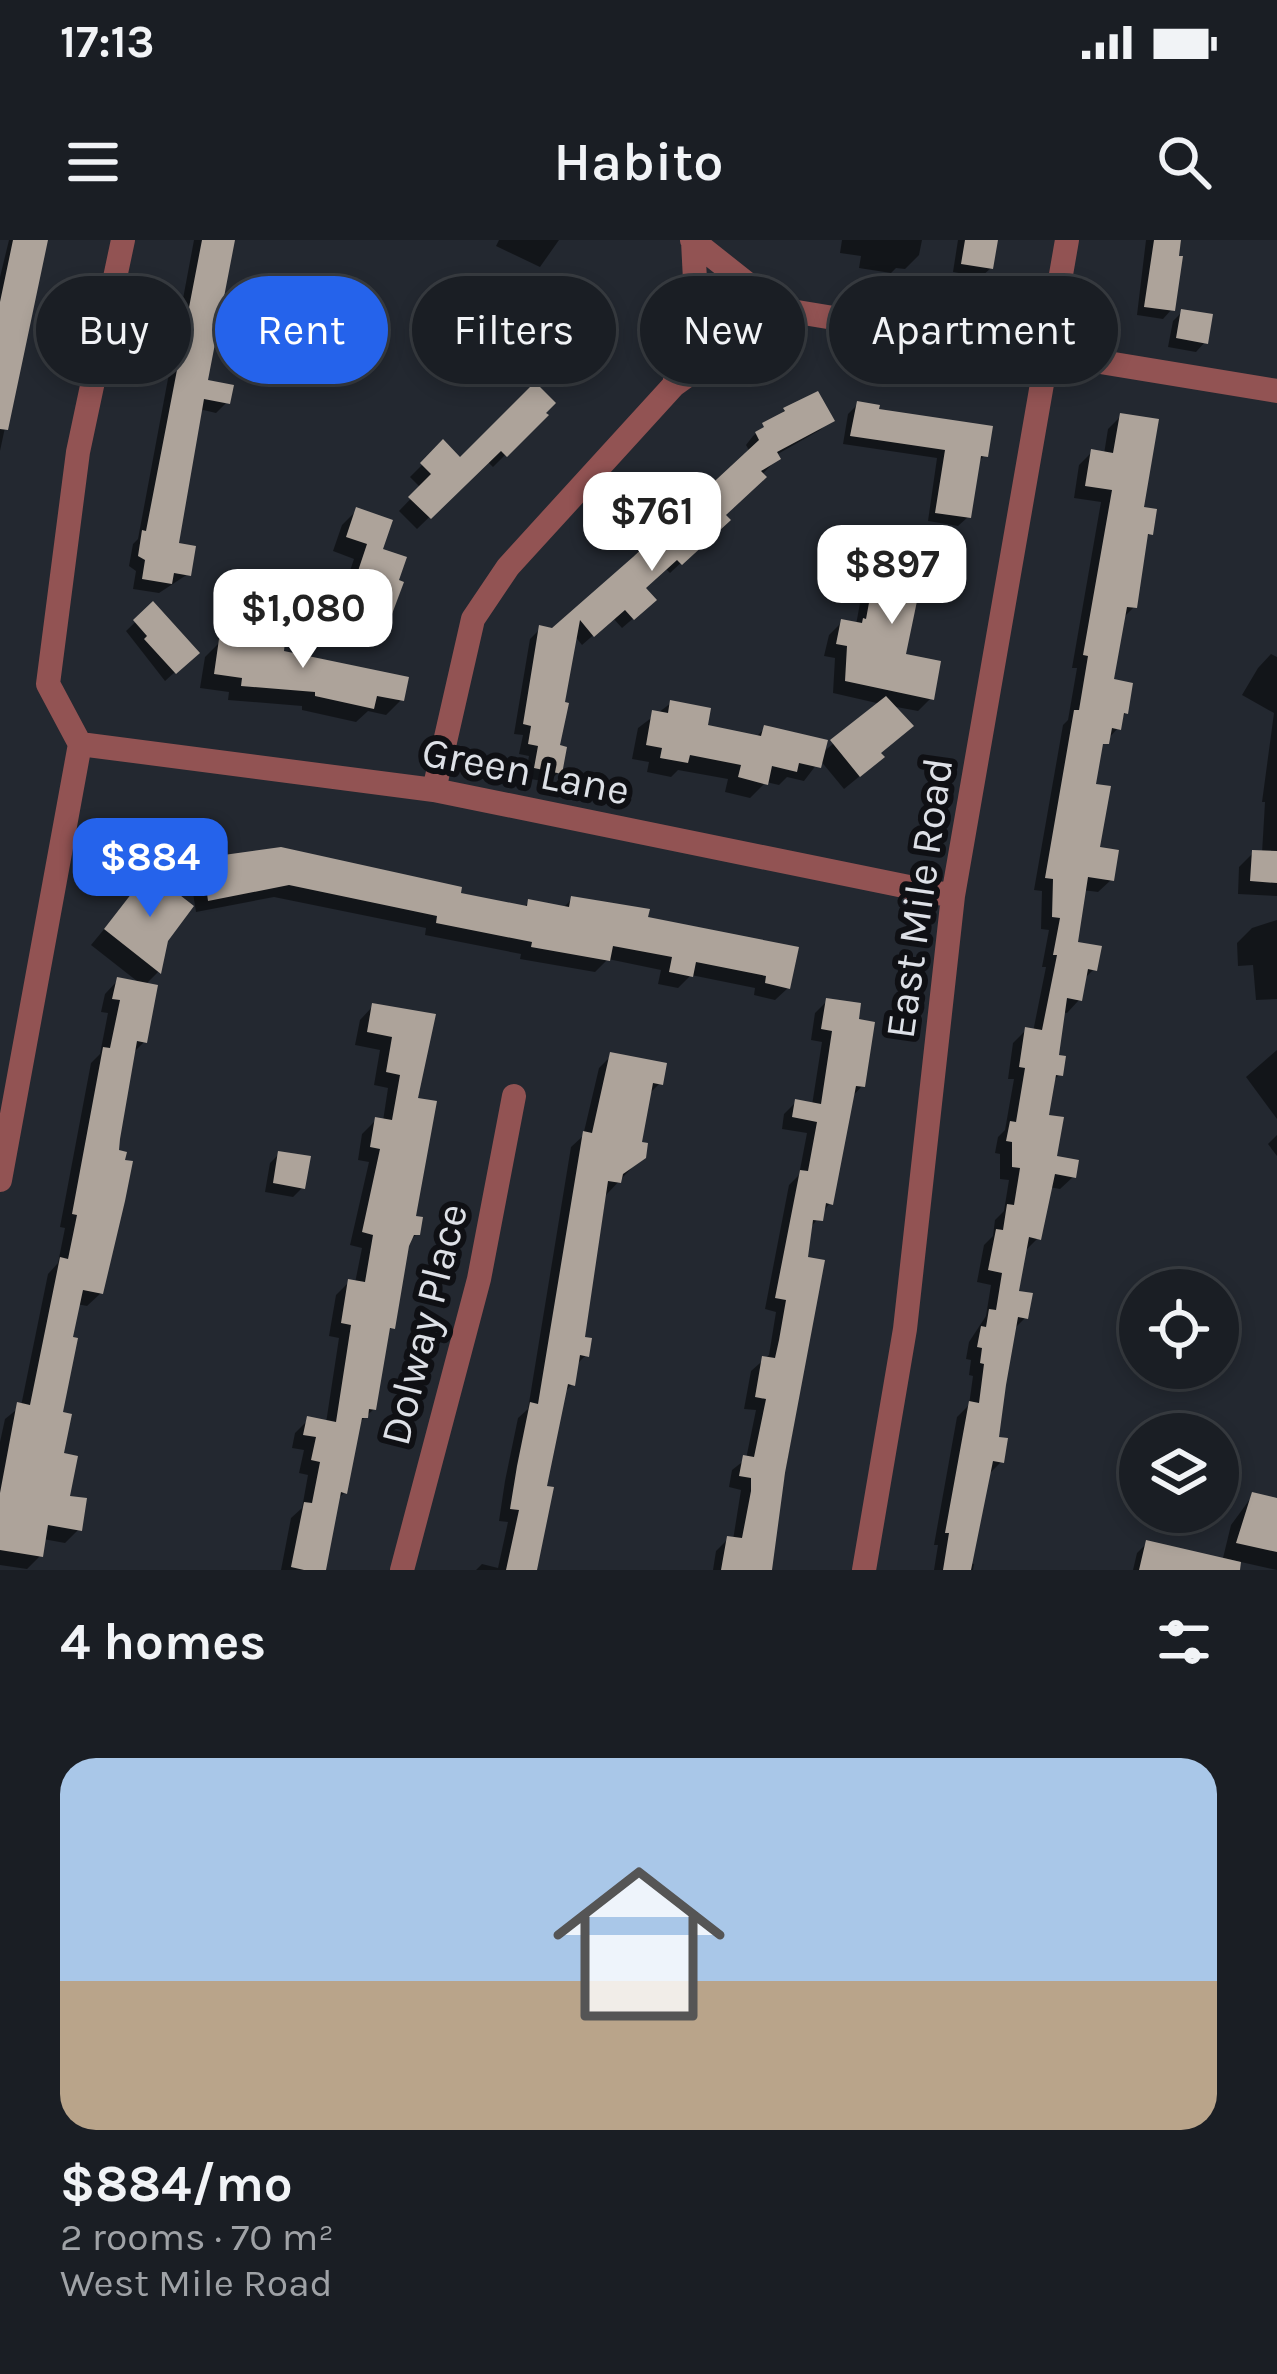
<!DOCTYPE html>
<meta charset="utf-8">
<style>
body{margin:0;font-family:Karla,sans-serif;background:#23272c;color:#f1f3f6;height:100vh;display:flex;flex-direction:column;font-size:45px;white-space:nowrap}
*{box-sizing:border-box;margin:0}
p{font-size:39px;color:#9fa2a6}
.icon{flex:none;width:66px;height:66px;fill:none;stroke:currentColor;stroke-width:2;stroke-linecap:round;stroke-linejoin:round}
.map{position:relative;height:1330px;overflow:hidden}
.drawer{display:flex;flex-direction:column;background:#1a1e24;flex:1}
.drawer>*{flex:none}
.guide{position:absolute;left:36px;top:36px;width:1206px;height:108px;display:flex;gap:24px}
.buttons{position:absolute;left:1119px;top:1029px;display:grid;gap:24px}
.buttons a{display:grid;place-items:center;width:120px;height:120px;border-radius:50%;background:#1a1e24;box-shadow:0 6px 18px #0003,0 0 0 3px #383c41;font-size:60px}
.price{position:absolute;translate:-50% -102px;padding:0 27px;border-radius:24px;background:#fff;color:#222;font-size:39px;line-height:78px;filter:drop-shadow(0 3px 6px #0008)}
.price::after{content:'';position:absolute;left:50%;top:72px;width:36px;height:27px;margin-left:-18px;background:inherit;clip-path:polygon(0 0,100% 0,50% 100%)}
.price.current{background:#2563eb;color:#fff}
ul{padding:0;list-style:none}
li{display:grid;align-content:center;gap:24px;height:636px;padding:0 60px}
li span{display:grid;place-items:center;height:372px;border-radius:36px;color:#555}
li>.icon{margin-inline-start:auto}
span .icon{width:216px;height:216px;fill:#fffc;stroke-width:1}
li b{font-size:51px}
h2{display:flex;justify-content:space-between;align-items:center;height:144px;padding:0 60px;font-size:51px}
.tag{padding:0 42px;border-radius:54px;background:#1a1e24;box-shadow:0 6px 18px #0003,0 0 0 3px #383c41;font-size:42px;line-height:108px}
.tag.current{background:#2563eb;color:#fff}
.status{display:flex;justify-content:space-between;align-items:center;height:84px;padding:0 60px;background:#1a1e24;direction:ltr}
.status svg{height:33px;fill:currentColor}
header{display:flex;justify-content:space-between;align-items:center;height:156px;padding:0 60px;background:#1a1e24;font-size:54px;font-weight:600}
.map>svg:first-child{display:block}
</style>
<div class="status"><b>17:13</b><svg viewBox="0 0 49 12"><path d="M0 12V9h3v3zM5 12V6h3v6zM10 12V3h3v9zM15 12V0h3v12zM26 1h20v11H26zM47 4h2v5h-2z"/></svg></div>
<header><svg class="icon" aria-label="menu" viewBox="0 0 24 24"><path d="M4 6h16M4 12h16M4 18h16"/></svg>Habito<svg class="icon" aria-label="search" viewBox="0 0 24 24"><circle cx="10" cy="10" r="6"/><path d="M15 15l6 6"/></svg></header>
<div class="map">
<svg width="1277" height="1330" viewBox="0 0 1277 1330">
<rect width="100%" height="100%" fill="#232830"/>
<path fill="#223a74" d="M714,45H723C753,75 739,83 710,104L702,102C693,84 701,59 714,45Z"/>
<path fill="#0007" d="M9,0H45L0,211V37Z
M194,0H233L204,142L227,162L216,173L199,169L175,306L188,334L159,353L133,349L136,331L129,326L133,304L138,299Z
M499,0H559L540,27L496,6Z
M842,0H922L919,15L905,29L896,28L891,33L859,28L861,16L840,13Z
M958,0H994L991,28L981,37L953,32Z
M1146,0H1181L1172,69L1163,79L1137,75Z
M574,64L580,134L571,143L546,135L565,116L561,112L550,122L539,118L544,103L557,95L564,73Z
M1182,72L1205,102L1196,112L1168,107L1173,81Z
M858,164L985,215L976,224L968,277L958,286L928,281L937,218L843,204L848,174Z
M785,170L831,180L820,190L776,215L777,219L723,275L727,280L670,333L665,328L643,349V370L622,388L613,378L582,405L574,395L557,508L559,532L548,542L525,538L529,516L519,514L523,495L514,494L530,399L540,389L552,391L750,212L746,205L753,196Z
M545,175L493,227L487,221L417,289L399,271L421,248L410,237L443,204L460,221Z
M1121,176L1141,269L1150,293L1144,300L1134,367L1122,379L1111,441L1125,473L1118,488L1099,509L1093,546L1096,610L1111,640L1098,652L1083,650L1075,704L1094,729L1083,740L1079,760L1067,773L1062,772L1055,817L1060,834L1052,842L1046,877L1054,919L1073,937L1060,949L1049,947L1038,998L1025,1011L1016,1053L1025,1078L1012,1091L996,1199L1001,1222L987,1236L970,1323L974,1324L973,1330H934L938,1305H934L957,1177L969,1165L973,1136L969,1135L971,1120L966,1119L969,1102L986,1076L991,1045L977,1042L984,1005L993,996L995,980L1004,971L1009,940L1000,939V914L995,913L998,897L1005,890L1014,839H1008L1013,803L1026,790L1033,792L1046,727H1042L1049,690L1041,689L1042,651L1034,650L1063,485L1068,480L1077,428H1072L1101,262L1074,258L1079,225L1092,212L1104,214L1108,189Z
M357,270L395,342L386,380L372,395L333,381L354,319L333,311L342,285Z
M899,296L903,416L931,458L918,471L891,466L879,514L866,531L844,549L820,520L804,541L787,537L779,545L766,542L750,558L725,552L728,539L678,530L671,537L647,532L649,522L632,519L638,488L671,463L704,487L755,498L765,488L822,513L881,464L833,453L835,418L824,416L829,395L842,382L856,385L865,335L878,322L883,323L886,309Z
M153,365L196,413L165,441L126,391Z
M247,389L280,414L401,460L386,475L368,471L356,482L302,470V466L228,460L229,452L200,448L205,417L220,402L233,404Z
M1271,414L1277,417V656L1238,654L1239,627L1253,613H1262L1265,562H1262L1274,473L1242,455L1258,428Z
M203,621L457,655L523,668L529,662L562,669L572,659L645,680L796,710L788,748L775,760L754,755L755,748L691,735L678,748L658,744L661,730L608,719L595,732L520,719L521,714L425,695L426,688L274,657L196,672L190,634Z
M149,635L165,699L158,732L145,745L144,802L132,814L116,913L101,1053L87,1066L77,1064L59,1174L67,1258L79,1289L65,1303L43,1299L40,1316L27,1329L0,1325V1202L5,1179L21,1166L48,1034L58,1023L65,988L60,987L91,823L100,814L108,773L101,772L105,754L118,740L142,745L91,705Z
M1277,680V759L1256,760L1253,725L1238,726L1237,703L1252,688Z
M827,761L862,846L851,858L830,963L808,991L804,1019L822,1022L768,1330H713L716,1311L728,1299L733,1300L741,1250L729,1247L732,1230L746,1219L756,1170L744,1169L751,1131L769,1115L776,1072L765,1069L789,945L799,935L807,893L782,889L784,874L796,862L812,865L822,802L811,800L815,773Z
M373,766L432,777L415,860L412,978L417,994L407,1003L392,1087L386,1094L374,1169L360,1182L345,1252L337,1260L323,1330H281L291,1278L302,1268L308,1235L299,1233L304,1210L292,1208L295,1193L308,1180L326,1183L339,1098L329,1096L336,1055L349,1042L355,1043L362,1008L350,1005L369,922L358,920L362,894L376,880L383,881L388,848L374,845L380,810L355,805L360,780Z
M1277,810V879L1246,837Z
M611,816L660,843L648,855L639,904L643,916L606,955L582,1100L586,1115L575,1126L572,1144L564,1153L543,1248L551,1250L534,1330H476L482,1324L498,1328L508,1282L499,1281L505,1241L518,1178L528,1169L571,907L583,896L599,828Z
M1277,895V916L1268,904Z
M279,914L303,947L293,957L265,952L270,923Z
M1253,1255L1277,1261V1330L1223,1318L1231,1285Z
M1147,1303L1215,1319L1212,1330H1133L1137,1313Z"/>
<path fill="#ada39a" d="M13,0H48L8,190L0,189V62Z
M202,0H235L208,140L234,145L230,164L204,159L179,303L196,306L191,336L174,333L172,344L142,339L145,320L138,316L142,290L146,291Z
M965,0H998L993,29L961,24Z
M1154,0H1181L1179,16H1183L1175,71L1144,67Z
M573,60L602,70L596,85L605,88L583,136L552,125L562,115L547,109L553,91L561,93Z
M1181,69L1213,74L1208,104L1176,98Z
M535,142L556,163L546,173L549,175L507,217L501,211L431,279L408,257L431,234L420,223L443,199L460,217Z
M818,151L835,181L777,212L781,219L761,231L767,237L726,275L731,280L682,325L677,320L646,348L657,360L634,380L625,370L594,397L580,380L565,462L569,463L560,505L567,507L562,534L534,528L538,506L528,504L531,486L523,484L539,385L552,388L633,317L759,200L755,192L764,187L762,183L785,171L783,168Z
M857,161L880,165L879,169L993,186L988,217L981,216L971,278L935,273L945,210L850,196Z
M1120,173L1159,179L1144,267L1157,269L1153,295L1148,294L1137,368L1127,367L1114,439L1133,443L1128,474L1124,473L1121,490L1112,488L1109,504H1103L1096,544L1111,546L1100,607L1119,610L1114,641L1088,637L1078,702L1102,706L1097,731L1088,729L1082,761L1067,758L1059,815L1066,816L1063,836L1056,835L1049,875L1064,877L1057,916L1079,920L1076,938L1055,934L1041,1000L1029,997L1019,1051L1033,1053L1028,1079L1018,1077L1006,1145L999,1197L1008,1198L1004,1223L993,1221L971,1330H943L949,1293H945L969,1161L979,1163L984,1124L980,1123L982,1108L977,1107L981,1086L986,1087L989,1069L996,1070L1002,1033L988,1030L996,989L1003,990L1007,964L1014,965L1020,928L1012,927V902L1006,901L1010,881L1016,882L1025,828L1019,827L1025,787L1042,790L1057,715H1053L1060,678L1052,677L1053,639L1045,638L1074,470H1079L1088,416L1083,415L1112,250L1085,246L1091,209L1113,213Z
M356,267L393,280L383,309L407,317L399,340L404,342L389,382L346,367L367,304L346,297Z
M898,293L928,299L925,315L930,316L926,338L922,337L906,414L941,421L934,460L845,441L847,406L836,404L841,379L862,383L863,378L866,379L877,319L892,321Z
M153,361L200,413L176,434L144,399L147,396L133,380Z
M246,386L286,392L284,411L409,437L404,461L377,456L374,469L315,456V452L241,446L242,438L214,434L219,399L244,403Z
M886,456L914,486L881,513L885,517L860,537L830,500Z
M670,460L711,468L708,485L761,496L764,485L828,500L821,528L799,523L797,532L772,526L768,545L738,537L741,525L690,515L688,523L660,518L662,508L646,505L652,470L668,473Z
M281,607L462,647L461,653L527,666L528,659L569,667L571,656L650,669L648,677L799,707L790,749L765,743L766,736L696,722L693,737L669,732L672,717L613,706L610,721L531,707L532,702L436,683L437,676L289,645L208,661L202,618Z
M1252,610L1277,611V643L1250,641Z
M149,631L194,666L168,701L161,734L104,689Z
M117,737L158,745L147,803L137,801L120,899L119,910L127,912L125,920L133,921L125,961L103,1054L83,1050L73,1097L78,1098L63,1172L72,1174L64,1213L78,1216L70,1256L87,1258L82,1291L48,1285L43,1317L0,1310V1253L17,1162L30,1165L60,1017L68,1019L77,975L72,974L103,807L110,808L120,760L112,759Z
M826,758L861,763L859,779L875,782L865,847L856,846L833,965L826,963L823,981L813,980L808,1017L825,1020L785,1233L772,1330H721L727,1296L742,1298L751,1251V1238L739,1236L743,1215L754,1217L766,1159L755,1157L762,1116L775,1118L779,1100L786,1060L775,1058L800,930L808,931L817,882L792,877L795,859L821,864L832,791L821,789Z
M372,763L436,774L418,858L437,861L416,976L423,977L420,995H414L409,1006L395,1089L390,1088L376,1170L369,1169L368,1178H362L347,1254L341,1252L326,1330H304L291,1327L304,1262L312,1263L320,1222L311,1220L316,1197L303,1195L307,1176L336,1182L351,1085L341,1083L348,1039L365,1042L373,995L362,992L380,909L370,907L375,877L392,880L400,835L386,832L392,797L367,792Z
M610,812L667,823L663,845L653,843L642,902L648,903L646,918L623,934L621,943L608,941L585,1097L592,1098L589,1117L580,1115L575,1146L568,1144L547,1246L554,1247L537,1330H506L519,1270L510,1269L517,1226L530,1162L538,1164L583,891L592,893Z
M278,911L311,916L305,949L273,943Z
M1252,1252L1277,1258V1312L1236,1303Z
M1146,1300L1241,1322L1240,1330H1139Z"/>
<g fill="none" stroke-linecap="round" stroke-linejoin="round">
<path stroke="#925353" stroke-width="24" d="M692,0L779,69L1277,151
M674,145L695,40L693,1
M80,504L434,550L953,656
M434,550L473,379L508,327L674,145L779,69
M0,940L80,504L48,444L78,212L123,0
M402,1330L479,1039L514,856
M864,1330L905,1089L953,656L1067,0"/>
</g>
<g text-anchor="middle" stroke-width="12" stroke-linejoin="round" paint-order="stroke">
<g font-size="42" fill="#dde0e6" stroke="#0f1014">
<text transform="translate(526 530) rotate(11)" y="15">Green Lane</text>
<text transform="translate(918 658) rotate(-82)" y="15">East Mile Road</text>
<text transform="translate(423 1084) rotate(-76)" y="15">Dolway Place</text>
</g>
</g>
</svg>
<div class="buttons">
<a><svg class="icon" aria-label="locate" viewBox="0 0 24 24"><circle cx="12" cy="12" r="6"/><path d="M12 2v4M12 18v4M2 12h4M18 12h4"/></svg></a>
<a><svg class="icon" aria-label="layers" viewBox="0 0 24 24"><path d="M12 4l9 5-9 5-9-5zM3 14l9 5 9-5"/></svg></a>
</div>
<b class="price" style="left:652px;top:334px">$761</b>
<b class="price" style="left:892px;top:387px">$897</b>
<b class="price" style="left:303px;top:431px">$1,080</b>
<b class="price current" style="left:150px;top:680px">$884</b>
<div class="guide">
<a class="tag">Buy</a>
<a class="tag current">Rent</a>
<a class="tag">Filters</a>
<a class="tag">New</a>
<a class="tag">Apartment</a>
</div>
</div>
<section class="drawer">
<h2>4 homes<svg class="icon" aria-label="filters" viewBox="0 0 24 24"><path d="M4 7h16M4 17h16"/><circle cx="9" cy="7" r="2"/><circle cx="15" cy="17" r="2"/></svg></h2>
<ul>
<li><span style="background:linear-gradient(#a9c7e8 60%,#b9a48a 0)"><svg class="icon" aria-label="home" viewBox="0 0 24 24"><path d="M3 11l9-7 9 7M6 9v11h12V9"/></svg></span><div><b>$884/mo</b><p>2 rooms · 70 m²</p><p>West Mile Road</p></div></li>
</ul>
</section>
